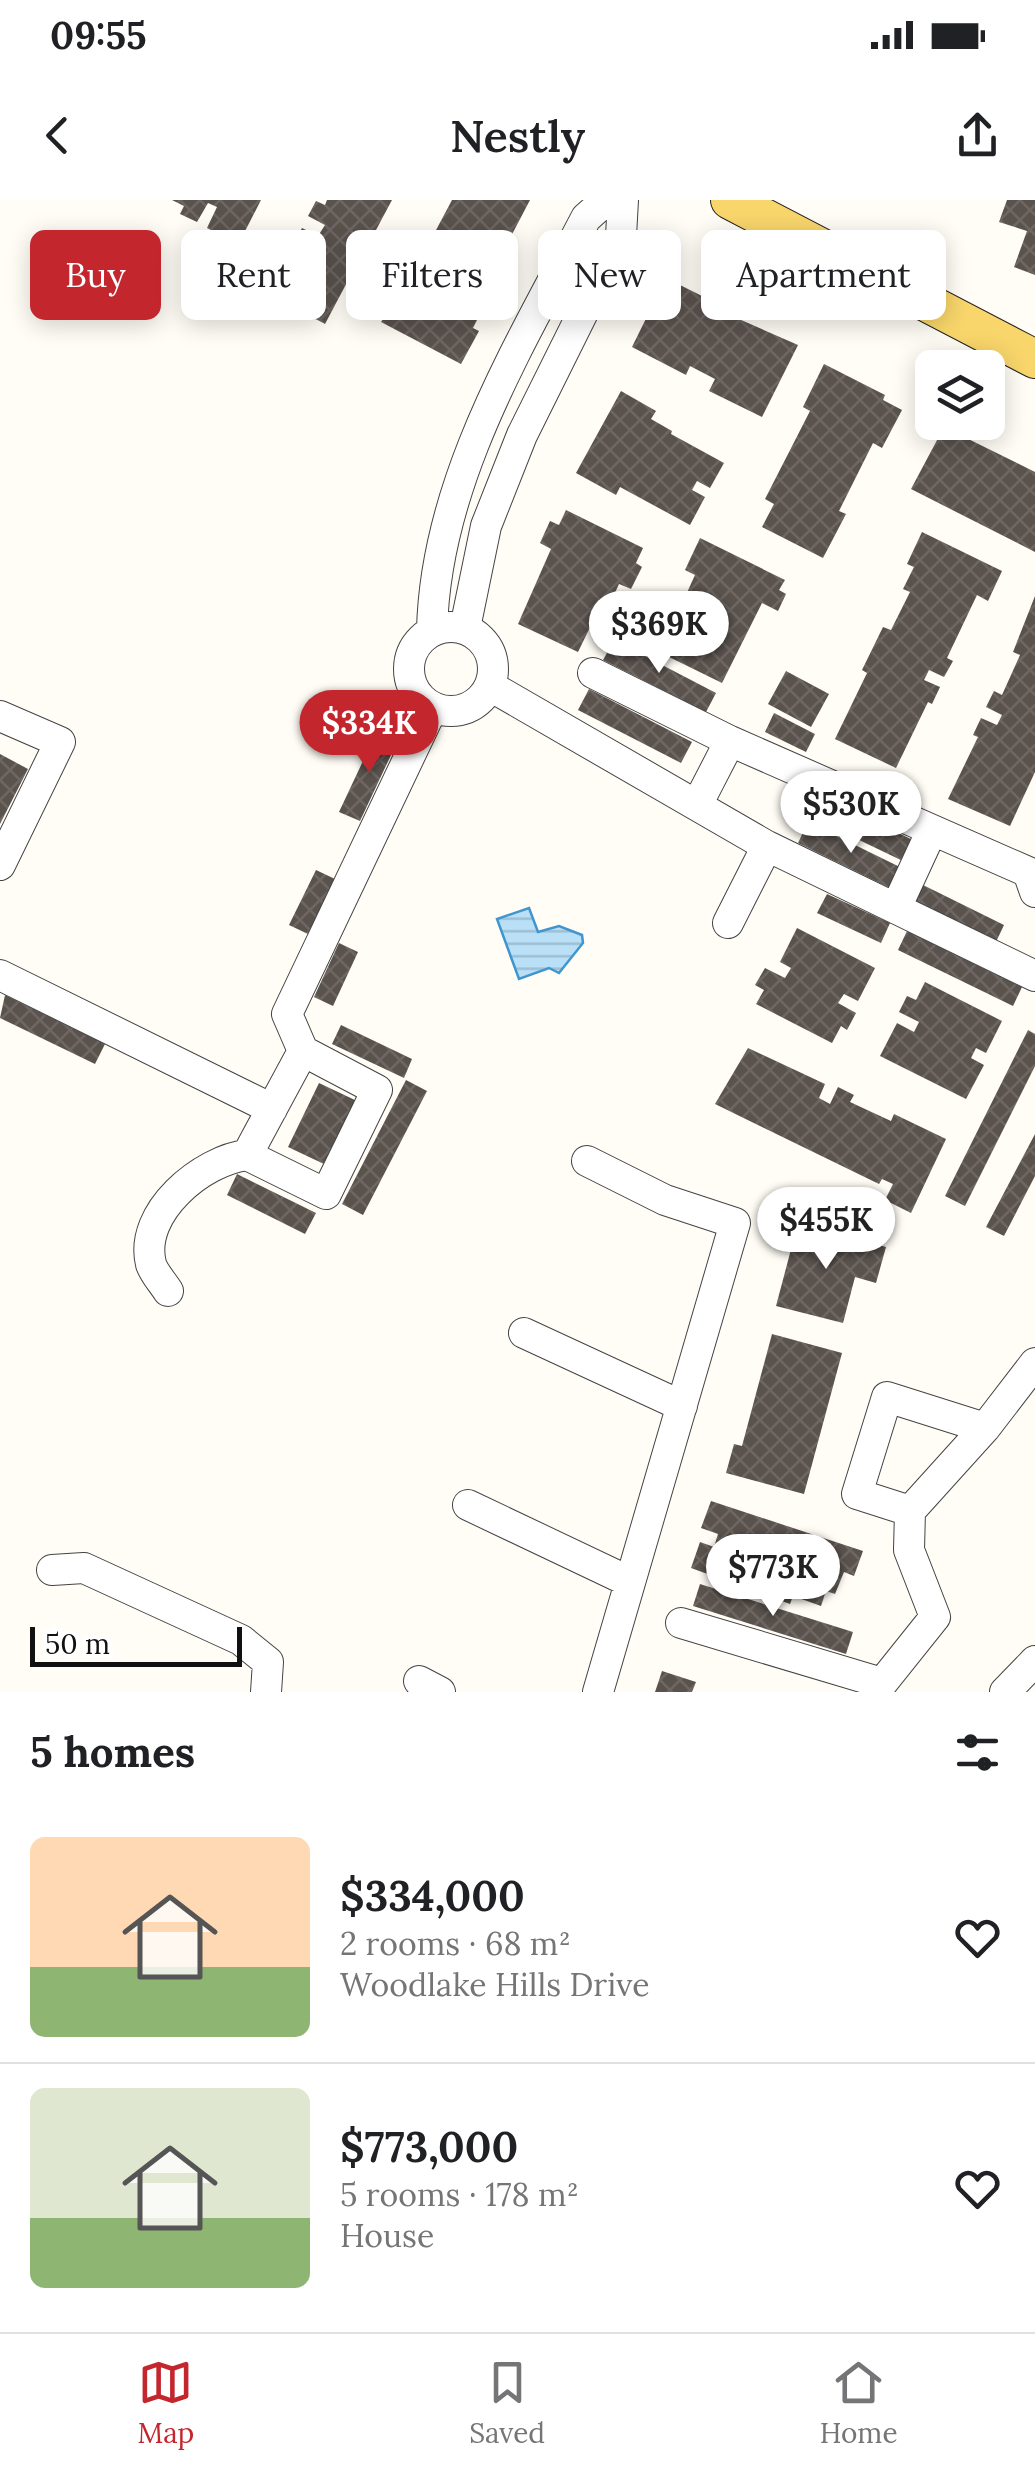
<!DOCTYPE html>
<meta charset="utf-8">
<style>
body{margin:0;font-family:Lora,serif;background:#f2f2f2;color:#202124;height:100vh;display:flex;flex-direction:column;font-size:38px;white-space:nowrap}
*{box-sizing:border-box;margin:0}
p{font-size:32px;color:#757577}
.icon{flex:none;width:55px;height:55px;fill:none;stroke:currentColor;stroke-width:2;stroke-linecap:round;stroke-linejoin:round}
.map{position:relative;height:1492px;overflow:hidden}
.sheet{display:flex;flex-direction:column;background:#fff;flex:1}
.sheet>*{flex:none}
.guide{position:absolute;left:30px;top:30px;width:975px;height:90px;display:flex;gap:20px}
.controls{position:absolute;left:915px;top:150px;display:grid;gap:20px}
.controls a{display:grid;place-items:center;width:90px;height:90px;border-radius:15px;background:#fff;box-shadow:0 5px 25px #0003;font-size:50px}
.scale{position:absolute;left:30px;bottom:25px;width:212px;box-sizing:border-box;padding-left:10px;border:5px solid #111;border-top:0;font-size:28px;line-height:35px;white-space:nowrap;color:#111;-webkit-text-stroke:8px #fff;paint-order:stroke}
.price{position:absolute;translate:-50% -85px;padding:0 22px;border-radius:35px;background:#fff;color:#222;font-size:32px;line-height:65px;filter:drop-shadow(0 2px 5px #0008)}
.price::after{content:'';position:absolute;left:50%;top:60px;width:30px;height:22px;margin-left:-15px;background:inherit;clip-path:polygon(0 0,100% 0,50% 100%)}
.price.on{background:#c4262e;color:#fff}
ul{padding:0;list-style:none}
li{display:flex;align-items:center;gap:30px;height:250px;padding:0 30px}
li+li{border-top:2px solid #e0e0e0}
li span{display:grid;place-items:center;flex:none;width:280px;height:200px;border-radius:15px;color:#555}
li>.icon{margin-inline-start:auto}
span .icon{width:120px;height:120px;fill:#fffc;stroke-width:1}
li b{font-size:42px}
h2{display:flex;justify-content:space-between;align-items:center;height:120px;padding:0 30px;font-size:42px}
.pill{padding:0 35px;border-radius:15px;background:#fff;box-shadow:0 5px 25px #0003;font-size:35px;line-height:90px}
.pill.on{background:#c4262e;color:#fff}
.status{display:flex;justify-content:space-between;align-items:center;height:70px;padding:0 50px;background:#fff;direction:ltr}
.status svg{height:28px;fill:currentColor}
header{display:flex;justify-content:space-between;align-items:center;height:130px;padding:0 30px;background:#fff;font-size:45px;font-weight:600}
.menu{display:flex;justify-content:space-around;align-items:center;height:140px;border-top:2px solid #e0e0e0;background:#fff;font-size:28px;color:#757577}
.menu a{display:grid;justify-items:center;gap:5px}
.menu .on{color:#c4262e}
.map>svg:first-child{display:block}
</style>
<div class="status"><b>09:55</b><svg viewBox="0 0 49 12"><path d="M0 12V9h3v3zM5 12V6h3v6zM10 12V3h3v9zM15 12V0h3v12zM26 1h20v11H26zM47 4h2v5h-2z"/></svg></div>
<header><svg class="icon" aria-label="back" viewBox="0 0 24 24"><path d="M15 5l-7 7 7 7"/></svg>Nestly<svg class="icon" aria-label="share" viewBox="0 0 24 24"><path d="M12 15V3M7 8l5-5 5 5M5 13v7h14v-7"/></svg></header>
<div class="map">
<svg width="1035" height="1492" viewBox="0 0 1035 1492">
<defs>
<pattern id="water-rules" width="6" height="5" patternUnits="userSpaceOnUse" patternTransform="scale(2.5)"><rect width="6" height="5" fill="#b9e0f7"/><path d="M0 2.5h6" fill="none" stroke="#9ebfd3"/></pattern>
<pattern id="building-cross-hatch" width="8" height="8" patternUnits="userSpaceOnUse" patternTransform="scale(2.5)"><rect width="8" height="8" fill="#5a524d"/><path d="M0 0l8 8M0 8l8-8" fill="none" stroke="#6d6662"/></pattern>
</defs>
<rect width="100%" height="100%" fill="#fffdf5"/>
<path fill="url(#water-rules)" stroke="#3f96cf" stroke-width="2.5" d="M529,708L538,732L559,726L582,735L583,743L559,773L549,768L519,779L497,719Z"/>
<path fill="url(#building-cross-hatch)" d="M172,0H261L242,37L228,30L224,37L207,28L217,7L208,3L197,22L180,14L184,6Z
M327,0H392L376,30L384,35L362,78L352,73L325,124L278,99L304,48L294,43L302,28L318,36L325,25L308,16L316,1L325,5Z
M452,0H530L477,101L484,106L473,128L479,131L461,164L381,122L415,71L424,76L444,38L435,32Z
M1007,0H1035V75L1014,67L1027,31L999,22Z
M666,78L718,104L716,109L798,145L762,217L709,191L715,179L690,166L686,175L632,147Z
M824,164L885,195L883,200L902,210L882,248L873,243L839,311L846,314L823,358L762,327L774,304L765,299L810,211L803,207Z
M621,191L656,211L651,219L672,231L671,234L724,263L710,288L697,281L692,290L705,297L690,325L620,287L616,295L576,273Z
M944,227L1035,272V352L911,289Z
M566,310L643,348L636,363L642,367L631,389L619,384L609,406L602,403L578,452L518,424L551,349L540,343L550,321L559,325Z
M922,332L1002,371L988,401L977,395L947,458L953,461L944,477L929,470L924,480L940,487L932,504L928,502L896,568L835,539L867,473L862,470L883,427L891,430L910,392L903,389L914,367L907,364Z
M700,338L785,380L779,390L786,394L778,411L762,403L722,483L661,453L688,399L685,397L695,375L685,370Z
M1035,396V572L1010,626L948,599L978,537L973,535L981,518L997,525L1002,515L986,507L994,491L1002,495L1020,455L1013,452Z
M614,440L716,493L706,512L603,460Z
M786,471L829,494L811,527L768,504Z
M589,489L692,542L681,563L578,510Z
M774,513L815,534L806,552L765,532Z
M378,529L399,538L360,621L339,612Z
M0,554L28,569L0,624Z
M813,592L917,642L907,663L803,613Z
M808,622L904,669L894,690L798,643Z
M316,670L335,679L308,734L289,725Z
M919,683L1004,725L996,742L911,700Z
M827,694L890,723L881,743L817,713Z
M797,728L875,768L858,801L844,794L838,803L856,813L847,830L841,826L832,843L756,804L764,790L755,785L765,768L785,778L791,768L780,762Z
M907,731L1022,787L1013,806L898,750Z
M339,743L358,752L333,806L314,797Z
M925,782L1002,821L986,853L976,848L971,858L984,865L966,899L880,856L897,823L914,832L919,822L899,812L907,796L916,800Z
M5,795L105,844L95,864L0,818Z
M341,825L412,859L404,878L332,844Z
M1028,830L1035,834V866L965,1006L945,996Z
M748,848L825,884L819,898L830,904L838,887L854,895L850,902L891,921L894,914L946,939L911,1013L885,1000L893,984L882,979L879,984L715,904Z
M406,880L427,891L363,1015L342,1004Z
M319,883L357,901L326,965L288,947Z
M1035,934V976L1004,1036L986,1027Z
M237,974L316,1013L305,1034L227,995Z
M798,1023L886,1047L876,1083L855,1077L843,1123L776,1106Z
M772,1134L842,1153L804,1294L726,1273L734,1244L742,1246Z
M711,1301L863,1351L854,1376L844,1372L835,1394L826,1391L821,1406L793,1396L790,1404L691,1368L700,1342L714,1347L718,1334L701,1328Z
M700,1384L853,1432L846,1454L693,1406Z
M662,1471L696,1482L692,1492H655Z"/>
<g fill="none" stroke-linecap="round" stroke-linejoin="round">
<g stroke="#444" stroke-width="32">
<path id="minor" d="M409 469a42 42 0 1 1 84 0a42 42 0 1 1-84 0Z
M465,428L486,326L522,235L621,36L623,0
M432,431C435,282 519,147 586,18L606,0
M593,473L730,541L1028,672L1035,692
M490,486L767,646L1035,776
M0,516L60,542L0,665
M698,603L730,541
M896,708L932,630
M728,723L767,646
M0,775L272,909
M247,955L326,994L377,890L303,851
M587,961L665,1000L735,1023L598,1492
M168,1091C163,1083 153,1072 151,1064C138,1012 203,960 247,955L303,851L287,814L433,507
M524,1133L682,1206
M468,1305L628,1381
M910,1311L857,1294L887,1197L985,1228
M52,1370L84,1368L241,1440L268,1462L266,1492
M681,1423L882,1483
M419,1481L440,1492
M875,1492L935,1417L909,1350L910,1311L985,1228L1035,1163
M1005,1492L1035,1461"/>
</g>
<g stroke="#222" stroke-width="40">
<path id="major" d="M730,0L1035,159"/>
</g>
<use href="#minor" stroke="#fff" stroke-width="30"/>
<use href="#major" stroke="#f9d66b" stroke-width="38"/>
</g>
</svg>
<div class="controls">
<a><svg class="icon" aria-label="layers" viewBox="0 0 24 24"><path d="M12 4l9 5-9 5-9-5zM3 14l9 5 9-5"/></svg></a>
</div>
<div class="scale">50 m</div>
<b class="price" style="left:659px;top:476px">$369K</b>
<b class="price on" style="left:369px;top:575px">$334K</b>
<b class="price" style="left:851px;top:656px">$530K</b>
<b class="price" style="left:826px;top:1072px">$455K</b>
<b class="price" style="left:773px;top:1419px">$773K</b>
<div class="guide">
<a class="pill on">Buy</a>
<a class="pill">Rent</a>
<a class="pill">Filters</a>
<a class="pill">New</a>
<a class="pill">Apartment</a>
</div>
</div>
<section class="sheet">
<h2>5 homes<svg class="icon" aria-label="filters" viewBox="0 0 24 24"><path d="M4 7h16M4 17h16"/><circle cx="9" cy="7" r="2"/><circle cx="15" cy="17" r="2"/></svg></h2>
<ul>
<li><span style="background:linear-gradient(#ffd9b3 65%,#8fb573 0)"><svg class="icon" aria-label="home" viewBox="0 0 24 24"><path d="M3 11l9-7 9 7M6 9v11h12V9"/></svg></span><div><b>$334,000</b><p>2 rooms · 68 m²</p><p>Woodlake Hills Drive</p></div><svg class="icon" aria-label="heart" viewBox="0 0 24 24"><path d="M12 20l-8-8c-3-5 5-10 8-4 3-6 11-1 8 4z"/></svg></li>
<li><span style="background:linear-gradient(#dfe7d0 65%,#8fb573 0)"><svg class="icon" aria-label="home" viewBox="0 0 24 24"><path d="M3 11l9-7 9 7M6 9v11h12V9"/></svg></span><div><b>$773,000</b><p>5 rooms · 178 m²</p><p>House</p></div><svg class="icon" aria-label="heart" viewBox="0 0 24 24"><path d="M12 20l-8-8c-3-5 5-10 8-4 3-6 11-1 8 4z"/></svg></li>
</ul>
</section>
<nav class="menu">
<a class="on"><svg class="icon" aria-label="map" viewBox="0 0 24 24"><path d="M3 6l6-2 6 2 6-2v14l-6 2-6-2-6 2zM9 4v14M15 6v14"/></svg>Map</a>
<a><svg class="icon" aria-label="saved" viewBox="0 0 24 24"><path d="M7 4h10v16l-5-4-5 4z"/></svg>Saved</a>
<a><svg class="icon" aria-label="home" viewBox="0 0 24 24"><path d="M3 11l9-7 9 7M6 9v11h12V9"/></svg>Home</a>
</nav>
